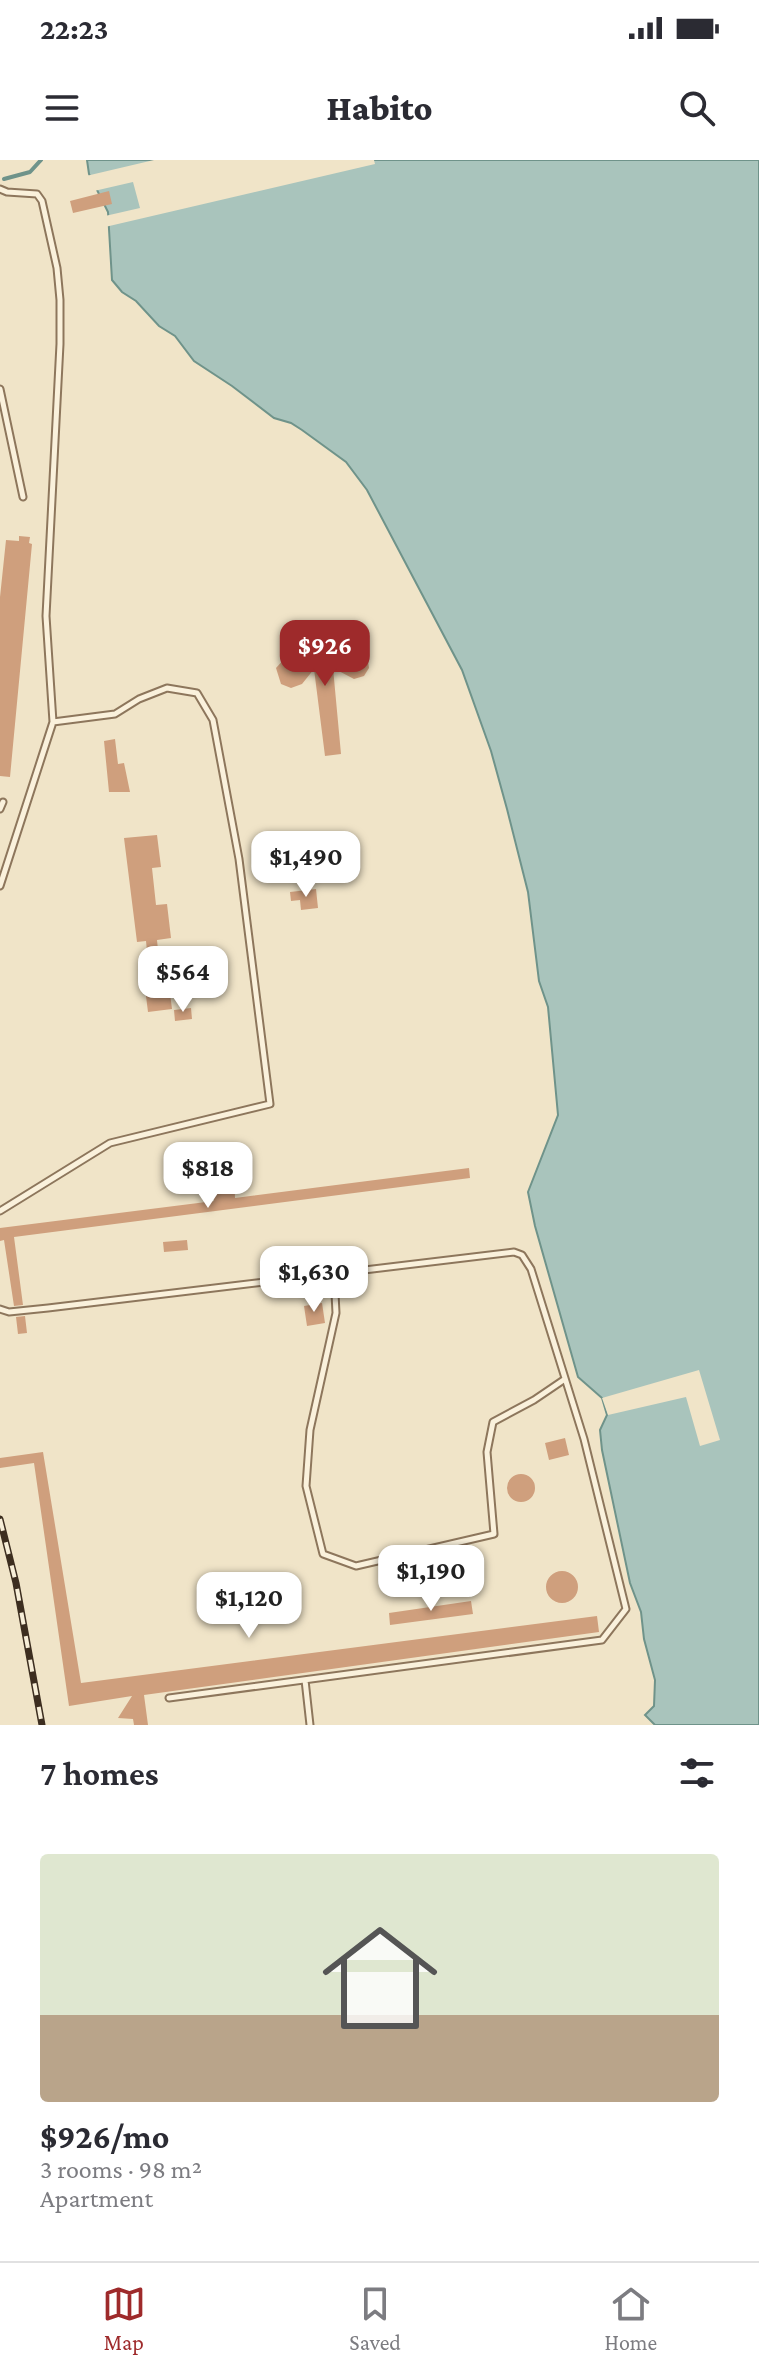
<!DOCTYPE html>
<meta charset="utf-8">
<style>
body{margin:0;font-family:"Crimson Pro",serif;background:#f2f2f3;color:#2b2b33;height:100vh;display:flex;flex-direction:column;font-size:30px;white-space:nowrap}
*{box-sizing:border-box;margin:0}
p{font-size:26px;color:#7c7c81}
.icon{flex:none;width:44px;height:44px;fill:none;stroke:currentColor;stroke-width:2;stroke-linecap:round;stroke-linejoin:round}
.map{position:relative;height:1565px;overflow:hidden}
.details{display:flex;flex-direction:column;background:#fff;flex:1}
.details>*{flex:none}
.price{position:absolute;translate:-50% -68px;padding:0 18px;border-radius:16px;background:#fff;color:#222;font-size:26px;line-height:52px;filter:drop-shadow(0 2px 4px #0008)}
.price::after{content:'';position:absolute;left:50%;top:48px;width:24px;height:18px;margin-left:-12px;background:inherit;clip-path:polygon(0 0,100% 0,50% 100%)}
.price.selected{background:#9e2a2b;color:#fff}
ul{padding:0;list-style:none}
li{display:grid;align-content:center;gap:16px;height:424px;padding:0 40px}
li span{display:grid;place-items:center;height:248px;border-radius:8px;color:#555}
li>.icon{margin-inline-start:auto}
span .icon{width:144px;height:144px;fill:#fffc;stroke-width:1}
li b{font-size:34px}
h2{display:flex;justify-content:space-between;align-items:center;height:96px;padding:0 40px;font-size:34px}
.status{display:flex;justify-content:space-between;align-items:center;height:56px;padding:0 40px;background:#fff;direction:ltr}
.status svg{height:22px;fill:currentColor}
header{display:flex;justify-content:space-between;align-items:center;height:104px;padding:0 40px;background:#fff;font-size:36px;font-weight:800}
.menu{display:flex;justify-content:space-around;align-items:center;height:112px;border-top:2px solid #e1e1e2;background:#fff;font-size:22px;color:#7c7c81}
.menu a{display:grid;justify-items:center;gap:4px}
.menu .selected{color:#9e2a2b}
.map>svg:first-child{display:block}
</style>
<div class="status"><b>22:23</b><svg viewBox="0 0 49 12"><path d="M0 12V9h3v3zM5 12V6h3v6zM10 12V3h3v9zM15 12V0h3v12zM26 1h20v11H26zM47 4h2v5h-2z"/></svg></div>
<header><svg class="icon" aria-label="menu" viewBox="0 0 24 24"><path d="M4 6h16M4 12h16M4 18h16"/></svg>Habito<svg class="icon" aria-label="search" viewBox="0 0 24 24"><circle cx="10" cy="10" r="6"/><path d="M15 15l6 6"/></svg></header>
<div class="map">
<svg width="759" height="1565" viewBox="0 0 759 1565">
<rect width="100%" height="100%" fill="#f0e4c8"/>
<path fill="#a9c4bc" stroke="#6f938a" stroke-width="2" d="M87,0H759V1565H655L645,1555L654,1546L655,1520L644,1479L641,1452L630,1423L602,1290L600,1270L607,1255L602,1238L578,1217L535,1066L528,1032L558,955L548,847L539,821L528,732L507,649L491,591L462,510L367,330L346,302L302,270L291,263L274,258L232,226L194,201L175,176L159,166L136,141L122,132L112,120L108,52L89,14Z"/>
<path fill="#f0e4c8" d="M154,0H374L375,4L105,67V56L140,48L133,22L94,31L86,16Z
M699,1210L720,1280L700,1286L686,1237L608,1255L602,1238Z"/>
<g fill="none" stroke-linecap="round" stroke-linejoin="round">
<path stroke="#6f938a" stroke-width="4" d="M4,19L30,12L41,0"/>
</g>
<path fill="#cf9f7d" d="M109,31L112,44L73,53L70,41Z
M19,376L30,377L29,383L32,384L10,617L0,616V437L6,380L19,381Z
M354,487L367,494L369,508L364,516L354,519L333,508L341,594L325,596L314,509L302,524L291,528L281,524L276,508L286,497L296,496L305,503L339,500L344,491Z
M115,579L118,604L124,603L130,632H109L104,581Z
M157,675L161,707L152,708L156,745L167,744L171,778L157,780L158,790L147,791L146,781L137,782L124,678Z
M316,729L318,748L301,750L300,740L291,741L290,732Z
M170,833L172,849L148,852L146,836Z
M191,848L192,859L175,861L174,850Z
M469,1008L470,1018L14,1077L23,1145L14,1146L4,1080L0,1081V1068L214,1041L212,1017L234,1015L235,1038Z
M187,1080L188,1090L164,1092L163,1082Z
M322,1143L325,1163L307,1166L304,1146Z
M25,1156L27,1173L18,1174L16,1157Z
M565,1278L569,1295L549,1300L545,1283Z
M43,1292L81,1523L597,1456L599,1472L144,1535L148,1565H134L133,1559L118,1558L132,1536L69,1546L34,1303L0,1308V1298Z
M507 1328a14 14 0 1 1 28 0a14 14 0 1 1-28 0Z
M470,1393L471,1402L451,1406L449,1397Z
M546 1427a16 16 0 1 1 32 0a16 16 0 1 1-32 0Z
M471,1441L473,1454L390,1465L389,1453Z"/>
<g fill="none" stroke-linecap="round" stroke-linejoin="round">
<g stroke="#8d765c" stroke-width="9">
<path id="service" d="M0,29L7,32L37,34L42,41L57,108L60,140V184L46,456L53,562
M0,229L23,337
M0,649L3,642
M0,726L53,562L115,554L139,539L167,528L197,533L213,560L239,699L270,944L110,983L0,1051
M334,1114L336,1153L310,1270L306,1326L323,1394L356,1406L494,1374L487,1292L493,1262L534,1240L565,1219
M0,1149L9,1152L48,1148L514,1092L522,1095L531,1109L584,1279L626,1449L602,1480L169,1538
M305,1520L310,1565"/>
</g>
<use href="#service" stroke="#faf1dc" stroke-width="5"/>
<g stroke="#3d2e20" stroke-width="7">
<path id="rail" d="M0,1359L16,1423L42,1565"/>
</g>
<use href="#rail" stroke="#f7eed8" stroke-width="4" stroke-dasharray="12" stroke-linecap="butt"/>
</g>
</svg>
<b class="price selected" style="left:325px;top:528px">$926</b>
<b class="price" style="left:306px;top:739px">$1,490</b>
<b class="price" style="left:183px;top:854px">$564</b>
<b class="price" style="left:208px;top:1050px">$818</b>
<b class="price" style="left:314px;top:1154px">$1,630</b>
<b class="price" style="left:431px;top:1453px">$1,190</b>
<b class="price" style="left:249px;top:1480px">$1,120</b>
</div>
<section class="details">
<h2>7 homes<svg class="icon" aria-label="filters" viewBox="0 0 24 24"><path d="M4 7h16M4 17h16"/><circle cx="9" cy="7" r="2"/><circle cx="15" cy="17" r="2"/></svg></h2>
<ul>
<li><span style="background:linear-gradient(#dfe7d0 65%,#b9a48a 0)"><svg class="icon" aria-label="home" viewBox="0 0 24 24"><path d="M3 11l9-7 9 7M6 9v11h12V9"/></svg></span><div><b>$926/mo</b><p>3 rooms · 98 m²</p><p>Apartment</p></div></li>
</ul>
</section>
<nav class="menu">
<a class="selected"><svg class="icon" aria-label="map" viewBox="0 0 24 24"><path d="M3 6l6-2 6 2 6-2v14l-6 2-6-2-6 2zM9 4v14M15 6v14"/></svg>Map</a>
<a><svg class="icon" aria-label="saved" viewBox="0 0 24 24"><path d="M7 4h10v16l-5-4-5 4z"/></svg>Saved</a>
<a><svg class="icon" aria-label="home" viewBox="0 0 24 24"><path d="M3 11l9-7 9 7M6 9v11h12V9"/></svg>Home</a>
</nav>
